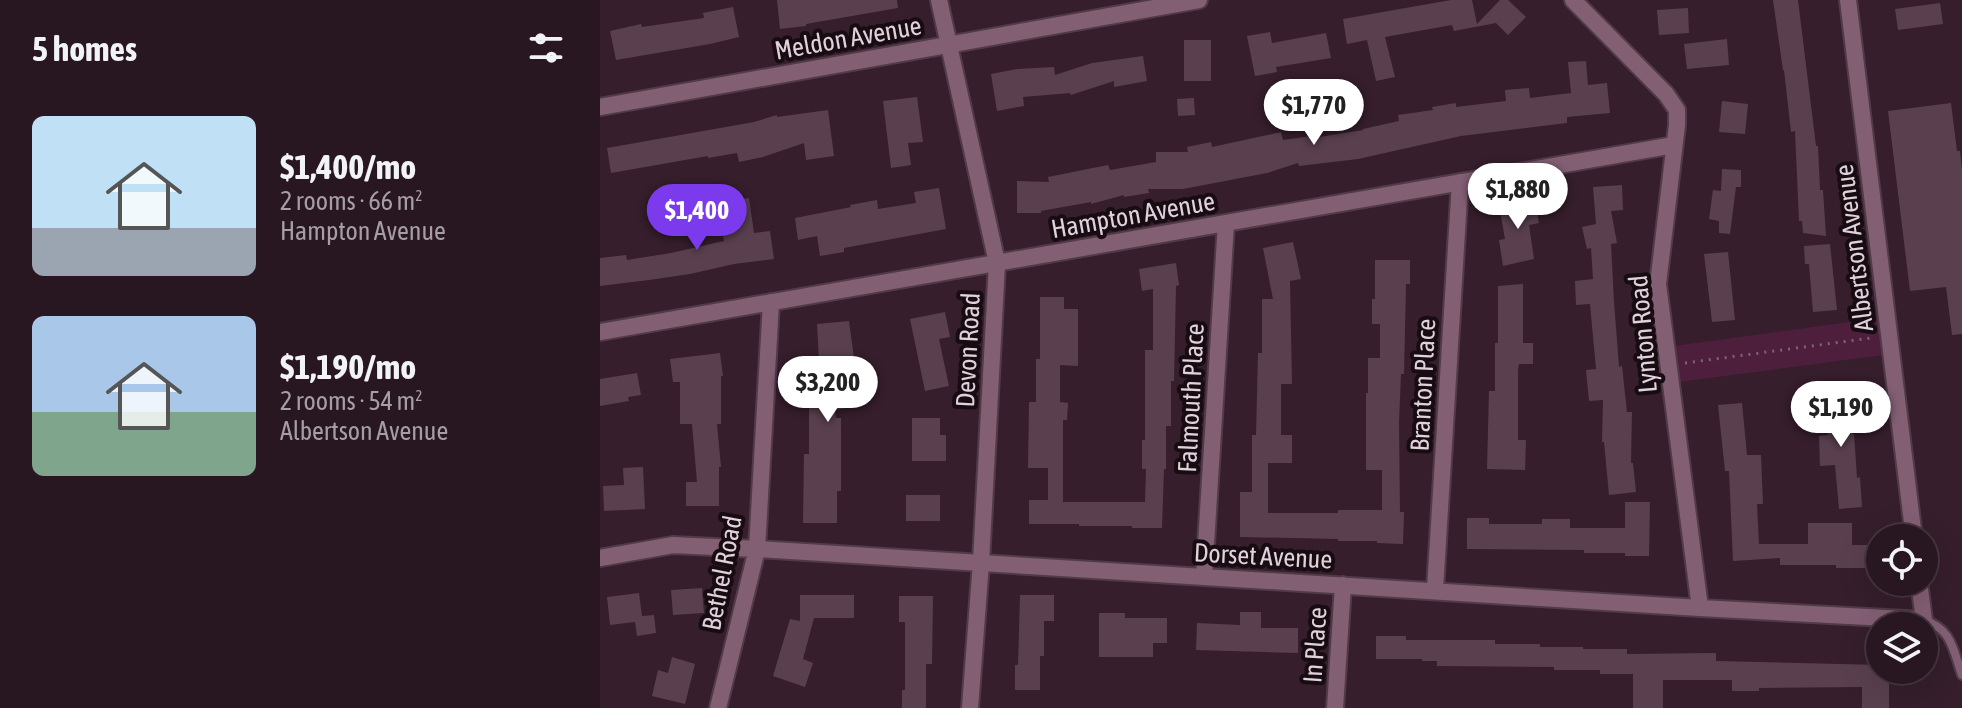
<!DOCTYPE html>
<meta charset="utf-8">
<style>
body{margin:0;font-family:"Asap Condensed",sans-serif;background:#34232e;color:#f1f3f6;height:100vh;display:flex;flex-direction:column;font-size:30px;white-space:nowrap}
*{box-sizing:border-box;margin:0}
p{font-size:26px;color:#a59fa5}
.icon{flex:none;width:44px;height:44px;fill:none;stroke:currentColor;stroke-width:2;stroke-linecap:round;stroke-linejoin:round}
.map{position:relative;flex:1;overflow:hidden}
.panel{display:flex;flex-direction:column;background:#281621;width:600px}
.panel>*{flex:none}
.buttons{position:absolute;left:1266px;top:524px;display:grid;gap:16px}
.buttons a{display:grid;place-items:center;width:72px;height:72px;border-radius:50%;background:#281621;box-shadow:0 8px 32px #0002,0 0 0 2px #44353f;font-size:40px}
.price{position:absolute;translate:-50% -68px;padding:0 18px;border-radius:28px;background:#fff;color:#222;font-size:26px;line-height:52px;filter:drop-shadow(0 2px 4px #0008)}
.price::after{content:'';position:absolute;left:50%;top:48px;width:24px;height:18px;margin-left:-12px;background:inherit;clip-path:polygon(0 0,100% 0,50% 100%)}
.price.current{background:#7c3aed;color:#fff}
ul{padding:0;list-style:none}
li{display:flex;align-items:center;gap:24px;height:200px;padding:0 32px}
li span{display:grid;place-items:center;flex:none;width:224px;height:160px;border-radius:12px;color:#555}
li>.icon{margin-inline-start:auto}
span .icon{width:96px;height:96px;fill:#fffc;stroke-width:1}
li b{font-size:34px}
h2{display:flex;justify-content:space-between;align-items:center;height:96px;padding:0 32px;font-size:34px}
main{display:flex;flex:1;min-height:0}
.map>svg:first-child{display:block}
</style>
<main>
<section class="panel">
<h2>5 homes<svg class="icon" aria-label="filters" viewBox="0 0 24 24"><path d="M4 7h16M4 17h16"/><circle cx="9" cy="7" r="2"/><circle cx="15" cy="17" r="2"/></svg></h2>
<ul>
<li><span style="background:linear-gradient(#bfe0f5 70%,#9aa5b1 0)"><svg class="icon" aria-label="home" viewBox="0 0 24 24"><path d="M3 11l9-7 9 7M6 9v11h12V9"/></svg></span><div><b>$1,400/mo</b><p>2 rooms · 66 m²</p><p>Hampton Avenue</p></div></li>
<li><span style="background:linear-gradient(#a9c7e8 60%,#7fa58c 0)"><svg class="icon" aria-label="home" viewBox="0 0 24 24"><path d="M3 11l9-7 9 7M6 9v11h12V9"/></svg></span><div><b>$1,190/mo</b><p>2 rooms · 54 m²</p><p>Albertson Avenue</p></div></li>
</ul>
</section>
<div class="map">
<svg width="1362" height="708" viewBox="0 0 1362 708">
<rect width="100%" height="100%" fill="#361e2c"/>
<path fill="#4d1f3c" d="M1286,317L1291,354L1071,383L1067,347Z"/>
<path fill="#5a404f" d="M177,0H297L298,8L206,24V26L180,29Z
M851,0H872L877,24L900,0H908L926,17L908,35L896,23L854,31L852,25L785,37L795,77L776,81L767,40L747,44L743,19Z
M1173,0H1198L1216,146H1218L1220,190H1223L1226,236L1203,233L1202,221H1199L1195,131L1191,132L1184,70H1183Z
M1340,3L1343,24L1298,30L1295,9Z
M133,7L139,37L110,44L16,60L10,31L41,24L42,27L104,18L103,13Z
M1088,8L1089,33L1059,35L1057,10Z
M670,32L672,43L726,33L731,58L676,67L677,72L655,76L647,36Z
M1127,39L1129,65L1087,69L1084,44Z
M584,40H611V81H584Z
M543,56L547,81L514,87V81L471,95L470,93L423,97L424,106L397,111L391,74L417,69L454,67L455,75L492,63Z
M986,61L988,85L1007,83L1010,113L967,117V123L861,136L758,159L699,166L698,163L667,173L583,189H548L549,193L524,197V195L491,204V202L441,211V213H417V181L449,182L448,177L508,165L510,170L556,162V152H588L587,147L611,142L612,147L681,132L683,140L719,135V137L763,130V129L799,121L798,115L833,110L832,107L856,103V107L906,101L905,90L929,88L930,98L971,93L968,62Z
M317,97L323,142L308,143L311,165L291,168L283,101Z
M594,98L595,115L578,116L577,99Z
M1122,101L1148,104L1145,134L1119,132Z
M1351,103L1357,151H1360L1362,171V334L1352,335L1346,287L1310,291L1288,111Z
M228,110L234,156L206,160L204,143L163,157L139,162L137,153L108,158V156L11,173L7,148L154,122L177,115V117Z
M1122,169L1141,170V187H1136L1130,234L1119,233V221L1109,219L1113,190L1121,191Z
M1022,185L1023,210L1011,211L1017,243L1011,244L1014,302L1019,367L1022,366L1027,412H1032L1031,463H1033L1036,492L1009,495L1004,442H1002L1003,400L989,401L986,370L996,369L990,304L976,305L975,281L993,279L991,248L987,249L982,227L996,224L993,187Z
M339,188L346,229L244,248V252L220,256L217,236L198,240L195,218L251,207L250,205L277,200L278,209L316,203L314,192Z
M149,198L154,233L170,231L174,259L134,264L90,274L49,280L0,286V258L26,255L27,260L71,253L124,241L118,203Z
M934,198L939,223L929,225L934,259L903,266L899,240L905,239L899,205Z
M693,242L701,279L690,281L692,384H681V435H692V463H668V513H738V510H782V470H766V393H768V358H780V324H772V299H775V260H810V284H806L804,374H801L799,422L800,512H804L803,544L777,543V541H738V539L640,537V492H652V435H656L658,353H662V299H673L663,248Z
M1230,244L1237,310L1213,312L1209,264H1205L1204,246Z
M1128,252L1135,320L1112,322L1104,254Z
M576,263L579,285L576,286L574,381H571V426H566V469H564L562,528H532V526H479V524H429V500H448V468H428L429,402H436V359H440V297H464V309H478V366L460,365V402L468,403L467,420H463V502H545L546,469H542V440H545V350H553V289L542,291L539,269Z
M923,284V343H933V364H919L918,370V440H926L925,470L887,469L889,391H895V343H898V286Z
M345,312L350,337L339,339L349,386L325,391L310,319Z
M249,321L257,380H252V407L235,410L236,418H241V491H237V523H203L204,454H209V403H227L219,360L217,324Z
M120,353L123,376H121V424H117L121,467H119V506H86V482H97L92,424H80V382H73L70,359Z
M37,373L41,395L28,397L29,401L0,406V379Z
M1248,389L1252,434H1254L1257,478L1260,477L1262,507L1239,509L1235,465L1220,466L1219,436L1228,435L1224,392Z
M1142,403L1147,455H1161L1163,504H1157L1159,544H1208V523H1252V545H1269V568H1236V565H1180V558L1133,561L1129,471H1125L1118,405Z
M312,418H340V435H346V461H312Z
M43,467L45,509L4,511L3,486L24,485L23,468Z
M306,495H340V521H306Z
M1025,502H1050L1049,556H1025V553H984V550L867,549V518H889V524H942V519H970V528H1025Z
M102,588L104,613L73,615L71,590Z
M39,593L42,616L54,615L56,633L37,636L35,622L10,625L7,597Z
M200,595H254V618H214L203,659L213,663L205,687L173,676L190,619L200,621Z
M420,595H454V621H444V656H440V690H415V665H418Z
M299,596H333L332,664H326V708H302V690H305V622H299Z
M640,612H661V628H698V653L596,650L597,623L640,625Z
M499,613H525V618H567V643H553V657H499Z
M776,636H806V640H895V644H940V647H983V649H1027V654L1116,653V661L1280,665V670H1289V708H1262V687L1159,688V691H1132V680H1063V708H1033V674H1000V670H954V667L837,666V661H822V659H776Z
M72,657L95,664L85,704L52,696L58,670L68,673Z"/>
<g fill="none" stroke-linecap="round" stroke-linejoin="round">
<g stroke="#513b48" stroke-width="12">
<path id="lane" d="M1324,620C1352,629 1353,650 1362,675"/>
</g>
<g stroke="#513b48" stroke-width="20">
<path id="street" d="M339,0L397,263L381,562L370,708
M973,0L1066,94L1077,110V125L1058,284L1100,608
M1248,0L1314,538
M0,107L599,0
M0,332L1074,145
M0,558L73,545L157,549L1100,608L1324,620L1319,582
M604,576L626,223
M835,590L860,182
M118,708L157,549L171,302
M735,708L743,585"/>
</g>
<path stroke="#7a6571" stroke-width="3" stroke-dasharray="2 6" stroke-linecap="butt" d="M1085,363L1271,338"/>
<use href="#lane" stroke="#835f74" stroke-width="8"/>
<use href="#street" stroke="#835f74" stroke-width="16"/>
</g>
<g text-anchor="middle" stroke-width="8" stroke-linejoin="round" paint-order="stroke">
<g font-size="26" fill="#e1d1da" stroke="#170c12">
<text transform="translate(248 38) rotate(-10)" y="9">Meldon Avenue</text>
<text transform="translate(533 215) rotate(-10)" y="9">Hampton Avenue</text>
<text transform="translate(1254 248) rotate(-97)" y="9">Albertson Avenue</text>
<text transform="translate(1043 334) rotate(-95)" y="9">Lynton Road</text>
<text transform="translate(368 350) rotate(-87)" y="9">Devon Road</text>
<text transform="translate(823 385) rotate(-87)" y="9">Branton Place</text>
<text transform="translate(591 398) rotate(-87)" y="9">Falmouth Place</text>
<text transform="translate(663 556) rotate(3)" y="9">Dorset Avenue</text>
<text transform="translate(122 573) rotate(-79)" y="9">Bethel Road</text>
<text transform="translate(715 645) rotate(-86)" y="9">In Place</text>
</g>
</g>
</svg>
<div class="buttons">
<a><svg class="icon" aria-label="locate" viewBox="0 0 24 24"><circle cx="12" cy="12" r="6"/><path d="M12 2v4M12 18v4M2 12h4M18 12h4"/></svg></a>
<a><svg class="icon" aria-label="layers" viewBox="0 0 24 24"><path d="M12 4l9 5-9 5-9-5zM3 14l9 5 9-5"/></svg></a>
</div>
<b class="price" style="left:714px;top:147px">$1,770</b>
<b class="price" style="left:918px;top:231px">$1,880</b>
<b class="price current" style="left:97px;top:252px">$1,400</b>
<b class="price" style="left:228px;top:424px">$3,200</b>
<b class="price" style="left:1241px;top:449px">$1,190</b>
</div>
</main>
